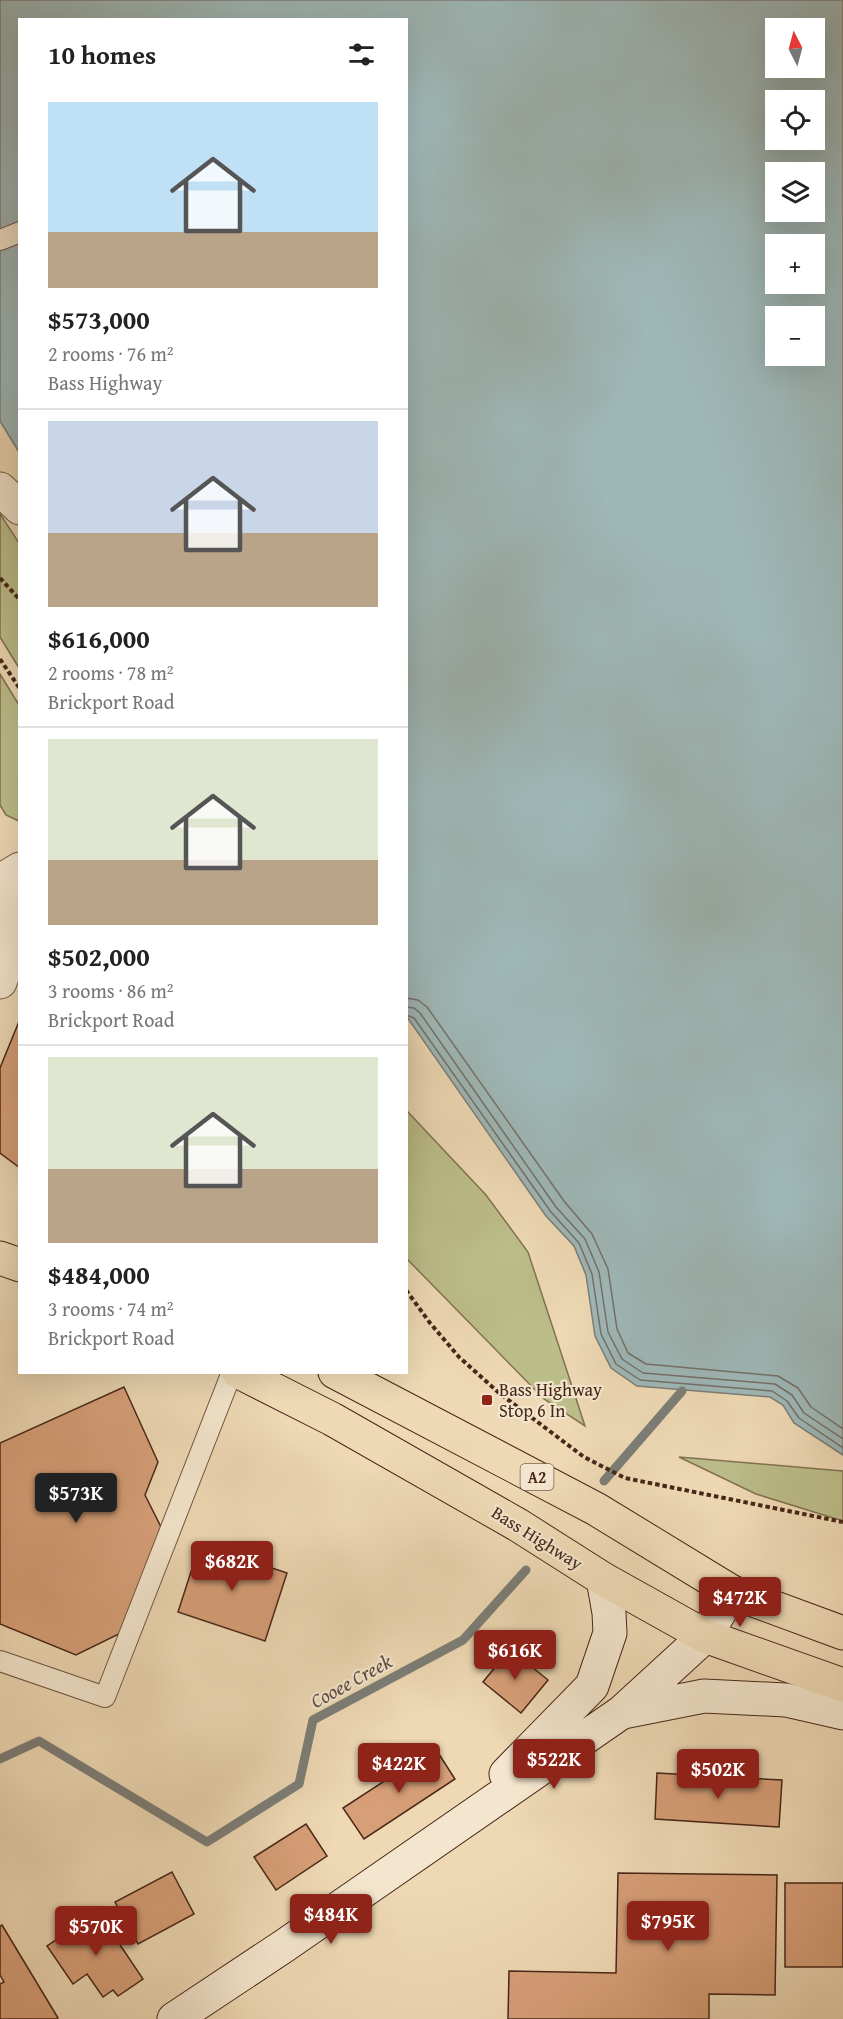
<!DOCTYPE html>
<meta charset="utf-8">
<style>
body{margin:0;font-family:"Gentium Book Plus",serif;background:#f2f2f2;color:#222;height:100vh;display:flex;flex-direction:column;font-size:22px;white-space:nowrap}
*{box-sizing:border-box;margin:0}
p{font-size:20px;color:#767676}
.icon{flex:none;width:33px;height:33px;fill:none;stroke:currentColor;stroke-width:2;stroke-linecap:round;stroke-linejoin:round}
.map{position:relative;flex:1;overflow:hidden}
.side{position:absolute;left:18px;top:18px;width:390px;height:1356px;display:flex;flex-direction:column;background:#fff;border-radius:0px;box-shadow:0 6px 24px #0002}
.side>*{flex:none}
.needle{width:39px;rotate:354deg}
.tools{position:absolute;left:765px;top:18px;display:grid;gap:12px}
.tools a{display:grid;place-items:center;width:60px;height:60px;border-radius:0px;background:#fff;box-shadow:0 6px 24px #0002;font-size:30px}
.price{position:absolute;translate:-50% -51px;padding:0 14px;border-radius:6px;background:#8f2418;color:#fff;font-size:20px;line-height:39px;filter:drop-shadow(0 2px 3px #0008)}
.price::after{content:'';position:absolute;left:50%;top:36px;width:18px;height:14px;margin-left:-9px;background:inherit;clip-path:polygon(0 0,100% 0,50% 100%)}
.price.active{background:#222;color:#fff}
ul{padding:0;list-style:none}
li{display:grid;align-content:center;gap:12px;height:318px;padding:0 30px}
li+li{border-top:2px solid #e0e0e0}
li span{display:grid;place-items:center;height:186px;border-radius:0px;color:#555}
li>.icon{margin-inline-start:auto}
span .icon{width:108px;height:108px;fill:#fffc;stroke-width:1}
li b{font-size:26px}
h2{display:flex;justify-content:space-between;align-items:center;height:72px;padding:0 30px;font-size:26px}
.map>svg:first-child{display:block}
</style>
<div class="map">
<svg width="843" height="2019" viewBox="0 0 843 2019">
<rect width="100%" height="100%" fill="#eed9b4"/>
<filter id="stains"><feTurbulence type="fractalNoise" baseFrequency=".00333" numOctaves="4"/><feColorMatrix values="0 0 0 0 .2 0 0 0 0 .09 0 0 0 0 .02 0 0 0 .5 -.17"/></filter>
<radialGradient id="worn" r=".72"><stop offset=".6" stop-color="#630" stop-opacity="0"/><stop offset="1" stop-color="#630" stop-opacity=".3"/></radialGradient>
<path fill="#bcbe8a" stroke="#827252" stroke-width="1.5" d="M0,514L19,543V668L0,637Z
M0,674L19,705V821L6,815L0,805Z
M407,1111L486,1195L528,1252L585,1426L544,1399L407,1259Z
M679,1457L843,1471V1521L756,1494Z"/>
<path fill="#9eb8b8" stroke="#7c7e78" stroke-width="1.5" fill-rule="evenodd" d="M0,0H843V1455L794,1423L783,1405L770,1397L637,1386L611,1368L595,1336L586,1275L574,1246L546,1216L407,1017L406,20H20L19,452L0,421ZM776,28H814V68H776ZM776,100H814V140H776ZM776,172H814V212H776ZM776,244H814V284H776ZM776,316H814V356H776Z"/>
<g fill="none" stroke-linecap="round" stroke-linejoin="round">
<path stroke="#747068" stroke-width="1.5" d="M406,998L418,1000L427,1007L564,1201L592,1234L608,1269L617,1329L628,1353L646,1364L778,1376L798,1388L811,1407L843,1429
M406,1007L414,1008L420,1013L556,1207L585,1239L599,1272L608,1332L622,1359L643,1373L775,1384L792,1395L804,1413L843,1439
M406,1015L414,1018L551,1212L579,1243L592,1274L601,1334L616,1364L640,1380L772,1391L787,1401L799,1418L843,1448"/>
<path stroke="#7c7e78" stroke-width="9" d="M604,1481L682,1391
M0,1759L39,1741L207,1842L299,1784L313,1720L463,1640L526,1570"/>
</g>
<path fill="#d79f78" stroke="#492719" stroke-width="1.5" d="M20,1019V1168L0,1153V1068Z
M124,1387L158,1462L145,1495L161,1527L125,1631L76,1655L0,1624V1443Z
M200,1544L287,1573L265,1641L178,1612Z
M510,1649L548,1680L521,1713L483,1682Z
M435,1748L455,1779L364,1839L343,1808Z
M657,1773L782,1780L779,1827L655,1819Z
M306,1824L327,1856L276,1890L254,1857Z
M172,1872L194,1914L138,1944L115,1902Z
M618,1873L777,1875L775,1995L709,1994V2019H508L509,1971L616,1973Z
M785,1883H843V1967H785Z
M98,1912L143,1979L118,1996L113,1990L103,1997L87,1974L73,1984L47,1946Z
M2,1925L58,2018L57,2019H0V1984L4,1982L0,1975V1926Z"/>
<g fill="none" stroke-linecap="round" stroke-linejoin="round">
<g stroke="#725440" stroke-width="22">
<path id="lane" d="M0,240L20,232
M0,1661L105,1697L232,1372"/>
</g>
<g stroke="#725440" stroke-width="35">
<path id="street" d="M0,489L20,508
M0,982L2,977L10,875L20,869"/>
</g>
<g stroke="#492719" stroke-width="35">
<path id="secondary" d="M623,1712L704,1696L786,1700L843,1713
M506,1774L592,1686L610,1633L609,1613L603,1579
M174,2019L284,1946L622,1712L705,1636L732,1592"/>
</g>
<g stroke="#492719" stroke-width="35">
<path id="highway" d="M0,1258L20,1265
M239,1372L332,1419L518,1525L603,1579L705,1636L843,1685
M335,1372L596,1509L732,1592L843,1633"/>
</g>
<path stroke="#492719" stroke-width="4" stroke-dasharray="4.5 3" stroke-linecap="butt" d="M0,578L20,600
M0,659L20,689
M406,1290L430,1323L459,1357L499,1393L584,1457L625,1478L843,1522"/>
<use href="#lane" stroke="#f4e6ce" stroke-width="20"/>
<use href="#street" stroke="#f4e6ce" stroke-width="33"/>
<use href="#secondary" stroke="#f4e6ce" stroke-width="33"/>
<use href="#highway" stroke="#eed9b4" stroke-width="33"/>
</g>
<rect fill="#8f2418" stroke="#f4e6ce" stroke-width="2" x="481" y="1394" width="12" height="12" rx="3"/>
<g text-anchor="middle" stroke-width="4.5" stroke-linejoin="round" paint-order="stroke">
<rect fill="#f4e6ce" stroke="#7c604f" stroke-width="1.5" x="520.5" y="1464" width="33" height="26" rx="4.5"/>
<g font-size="16" font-weight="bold" fill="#492719">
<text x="537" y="1483">A2</text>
</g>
<g font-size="18" fill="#492719" stroke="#f4e6ce" text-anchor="start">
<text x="499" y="1396">Bass Highway<tspan x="499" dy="21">Stop 6 In</tspan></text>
</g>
<g font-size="18" fill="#492719" stroke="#f4e6ce">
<text transform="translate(537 1538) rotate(32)" y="6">Bass Highway</text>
</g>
<g font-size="20" font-style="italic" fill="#5e4b41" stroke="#f4e6ce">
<text transform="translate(351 1681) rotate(-29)" y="7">Cooee Creek</text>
</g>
</g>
<rect width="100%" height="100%" filter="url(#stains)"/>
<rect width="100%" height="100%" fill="url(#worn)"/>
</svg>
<div class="tools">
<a><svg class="needle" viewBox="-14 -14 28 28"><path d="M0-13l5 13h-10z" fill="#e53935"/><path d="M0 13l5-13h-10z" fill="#767676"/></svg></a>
<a><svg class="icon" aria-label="locate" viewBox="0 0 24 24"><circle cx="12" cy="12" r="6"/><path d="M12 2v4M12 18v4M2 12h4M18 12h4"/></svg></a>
<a><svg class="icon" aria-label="layers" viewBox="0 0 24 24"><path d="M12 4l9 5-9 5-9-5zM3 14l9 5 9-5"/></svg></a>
<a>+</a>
<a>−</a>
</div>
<b class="price active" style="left:76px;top:1524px">$573K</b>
<b class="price" style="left:232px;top:1592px">$682K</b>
<b class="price" style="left:740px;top:1628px">$472K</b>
<b class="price" style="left:515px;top:1681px">$616K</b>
<b class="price" style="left:554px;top:1790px">$522K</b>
<b class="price" style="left:399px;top:1794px">$422K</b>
<b class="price" style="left:718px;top:1800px">$502K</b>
<b class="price" style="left:331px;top:1945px">$484K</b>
<b class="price" style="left:668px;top:1952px">$795K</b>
<b class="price" style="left:96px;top:1957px">$570K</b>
<section class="side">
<h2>10 homes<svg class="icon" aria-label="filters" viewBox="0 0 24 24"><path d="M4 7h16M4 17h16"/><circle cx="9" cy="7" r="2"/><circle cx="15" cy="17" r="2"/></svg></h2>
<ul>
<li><span style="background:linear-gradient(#bfe0f5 70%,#b9a48a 0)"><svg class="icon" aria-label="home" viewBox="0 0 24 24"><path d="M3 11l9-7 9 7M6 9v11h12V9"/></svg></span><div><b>$573,000</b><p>2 rooms · 76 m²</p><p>Bass Highway</p></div></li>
<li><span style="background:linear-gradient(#c9d6e8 60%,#b9a48a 0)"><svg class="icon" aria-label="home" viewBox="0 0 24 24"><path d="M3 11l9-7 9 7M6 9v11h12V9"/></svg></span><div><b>$616,000</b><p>2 rooms · 78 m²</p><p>Brickport Road</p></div></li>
<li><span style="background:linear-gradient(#dfe7d0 65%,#b9a48a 0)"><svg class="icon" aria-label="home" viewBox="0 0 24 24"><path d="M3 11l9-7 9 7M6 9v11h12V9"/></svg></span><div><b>$502,000</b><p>3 rooms · 86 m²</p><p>Brickport Road</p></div></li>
<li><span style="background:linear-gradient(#dfe7d0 60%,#b9a48a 0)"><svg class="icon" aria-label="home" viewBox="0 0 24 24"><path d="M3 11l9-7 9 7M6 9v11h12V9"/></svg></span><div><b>$484,000</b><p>3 rooms · 74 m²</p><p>Brickport Road</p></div></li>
</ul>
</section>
</div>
